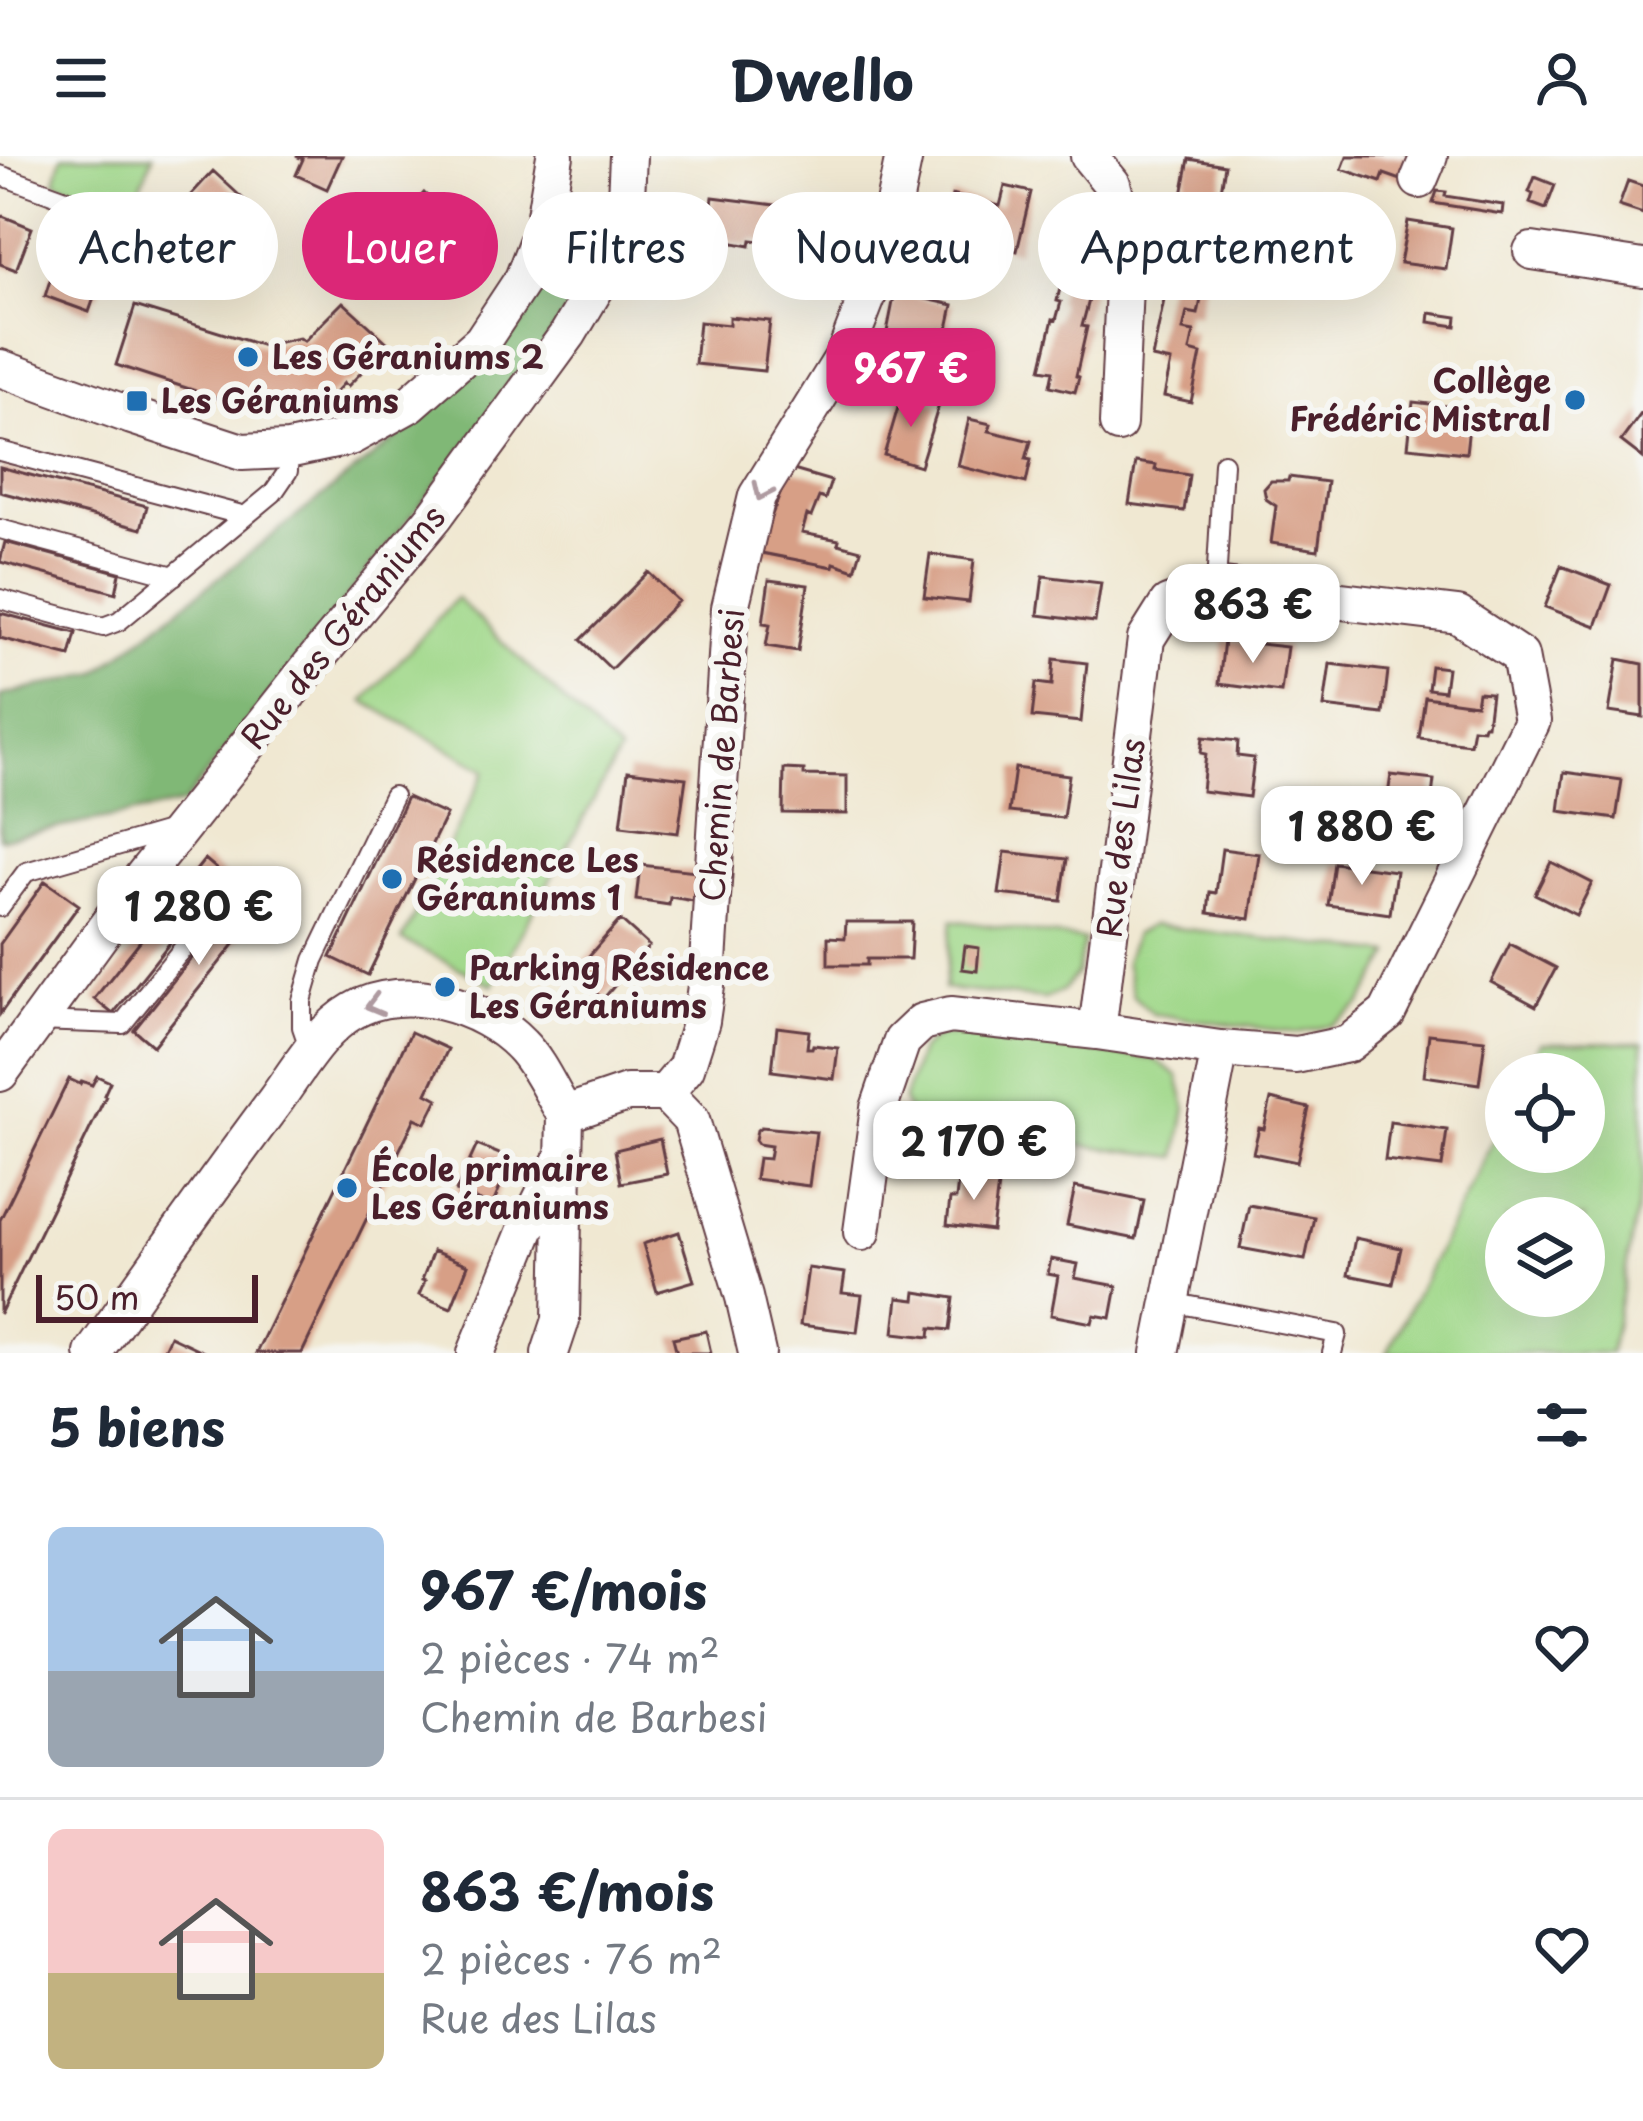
<!DOCTYPE html>
<html lang="fr">
<meta charset="utf-8">
<style>
body{margin:0;font-family:"Playpen Sans",sans-serif;background:#f6f6f7;color:#1f2937;height:100vh;display:flex;flex-direction:column;font-size:45px;white-space:nowrap}
*{box-sizing:border-box;margin:0}
p{font-size:39px;color:#747a83}
.icon{flex:none;width:66px;height:66px;fill:none;stroke:currentColor;stroke-width:2;stroke-linecap:round;stroke-linejoin:round}
.map{position:relative;height:1197px;overflow:hidden}
.drawer{display:flex;flex-direction:column;background:#fff;flex:1}
.drawer>*{flex:none}
.hud{position:absolute;left:36px;top:36px;width:1572px;height:108px;display:flex;gap:24px}
.controls{position:absolute;left:1485px;top:897px;display:grid;gap:24px}
.controls a{display:grid;place-items:center;width:120px;height:120px;border-radius:50%;background:#fff;box-shadow:0 12px 48px #0002;font-size:60px}
.scale{position:absolute;left:36px;bottom:30px;width:222px;box-sizing:border-box;padding-left:12px;border:6px solid #4a1f2b;border-top:0;font-size:33px;line-height:42px;white-space:nowrap;color:#4a1f2b;-webkit-text-stroke:9px #f6f6f2;paint-order:stroke}
.price{position:absolute;translate:-50% -102px;padding:0 27px;border-radius:24px;background:#fff;color:#222;font-size:39px;line-height:78px;filter:drop-shadow(0 3px 6px #0008)}
.price::after{content:'';position:absolute;left:50%;top:72px;width:36px;height:27px;margin-left:-18px;background:inherit;clip-path:polygon(0 0,100% 0,50% 100%)}
.price.current{background:#db2777;color:#fff}
ul{padding:0;list-style:none}
li{display:flex;align-items:center;gap:36px;height:300px;padding:0 48px}
li+li{border-top:3px solid #e0e1e3}
li span{display:grid;place-items:center;flex:none;width:336px;height:240px;border-radius:18px;color:#555}
li>.icon{margin-inline-start:auto}
span .icon{width:144px;height:144px;fill:#fffc;stroke-width:1}
li b{font-size:51px}
h2{display:flex;justify-content:space-between;align-items:center;height:144px;padding:0 48px;font-size:51px}
.pill{padding:0 42px;border-radius:54px;background:#fff;box-shadow:0 12px 48px #0002;font-size:42px;line-height:108px}
.pill.current{background:#db2777;color:#fff}
header{display:flex;justify-content:space-between;align-items:center;height:156px;padding:0 48px;background:#fff;font-size:54px;font-weight:700}
.map>svg:first-child{display:block}
</style>
<header><svg class="icon" aria-label="menu" viewBox="0 0 24 24"><path d="M4 6h16M4 12h16M4 18h16"/></svg>Dwello<svg class="icon" aria-label="person" viewBox="0 0 24 24"><circle cx="12" cy="8" r="4"/><path d="M4 21q1-7 8-7t8 7"/></svg></header>
<div class="map">
<svg width="1643" height="1197" viewBox="0 0 1643 1197">
<rect width="100%" height="100%" fill="#f6f6f2"/>
<filter id="ink" filterUnits="userSpaceOnUse"><feTurbulence type="fractalNoise" baseFrequency=".00833" numOctaves="2"/><feDisplacementMap in="SourceGraphic" scale="24" xChannelSelector="R" yChannelSelector="G"/><feConvolveMatrix kernelMatrix="1 2 1 2 8 2 1 2 1" color-interpolation-filters="sRGB"/></filter>
<filter id="wash" filterUnits="userSpaceOnUse"><feTurbulence type="fractalNoise" baseFrequency=".004" numOctaves="4" result="noise"/><feDisplacementMap in="SourceGraphic" scale="48" xChannelSelector="R" yChannelSelector="G"/><feGaussianBlur stdDeviation="2.7" result="paint"/><feColorMatrix in="noise" values="0 0 0 0 0 0 0 0 0 0 0 0 0 0 0 0 0 1.4 0 .05"/><feComposite in="paint" operator="in"/></filter>
<g filter="url(#wash)">
<rect width="100%" height="100%" fill="#f0e8d2"/>
<path fill="#a0d88a" stroke="#757c5a" stroke-width="3" fill-rule="evenodd" d="M62,0H153L131,53L55,25Z
M456,442L619,597L493,829L402,784L486,614L364,545Z
M952,764L1084,784L1077,817L1063,834L1045,843L944,833Z
M1152,769L1391,798L1361,849L1332,869L1297,877L1153,858L1133,840L1125,806L1135,778Z
M959,878L1154,903L1178,920L1186,952L1177,1001L914,968L903,945L920,894L938,880Z
M1643,886V1023L1610,1197H1387L1506,958V996H1584V918H1526L1541,887ZM1506,1062H1584V1140H1506Z"/>
<path fill="#80b876" stroke="#656c50" stroke-width="3" d="M574,39L602,45L599,103L538,200L183,648L0,683V540L97,517L426,259L524,166Z"/>
<g id="blocks">
<path fill="#d79f86" d="M296,0H342L327,33L296,19L303,3Z
M1347,0H1411L1404,25L1384,18L1381,26L1342,13Z
M1189,3L1225,9L1217,61L1175,53L1177,38L1182,39Z
M213,15L253,52L214,95L206,87L203,90L190,76L194,73L175,56Z
M1535,21L1555,29L1546,53L1530,47L1533,38L1529,36Z
M1628,25L1643,30V58L1619,50Z
M1005,30L1031,36L1017,95L944,78L952,39L1000,50Z
M1437,35L1446,36L1445,40L1503,49L1502,58L1433,47Z
M424,37L443,55L435,62L470,94L441,125L418,104L426,96L396,68Z
M713,41L791,51L786,88L751,84L750,90L707,82Z
M0,59L32,72L16,114L0,108Z
M1408,65L1452,72L1446,113L1400,107Z
M72,93L111,104L98,141L95,139L89,156L45,140L54,112L65,115Z
M1168,96L1209,103L1198,158L1187,156L1183,174L1194,176L1190,195L1201,198L1191,246L1164,240L1171,206L1152,202L1170,115L1165,114Z
M1065,111L1096,118L1082,170L1087,171L1076,220L1079,221L1075,236L1050,230L1053,215L1041,213L1053,163L1056,164L1061,146L1057,145Z
M895,136L953,149L942,201L915,195L911,216L857,202L864,182L885,186Z
M343,146L389,188L348,230L344,227L333,239L274,253L256,247L254,254L116,209L135,150L270,192V188L299,182L304,185Z
M1430,157L1457,161L1456,170L1429,166Z
M729,161L770,165L764,215L695,208L699,166L729,169Z
M970,202L989,204L986,231L967,227Z
M940,204L961,209L958,225L937,221Z
M902,238L939,249L920,310L884,299Z
M1413,246L1471,253L1466,297L1408,291Z
M1643,255V302L1621,285Z
M969,263L991,268L989,275L1031,285L1026,303L1031,304L1026,327L958,310Z
M1136,306L1156,309L1155,314L1189,319L1184,355L1129,348Z
M0,311L147,350L141,373L0,336Z
M790,313L831,325L825,343L819,341L811,361L807,359L802,377L839,384L838,388L861,394L855,414L834,407L833,411L762,397L766,374Z
M1289,321L1327,326L1318,394L1271,387L1276,350L1266,343L1264,333L1271,325H1288Z
M5,386L120,417L116,437L0,406Z
M930,398L974,404L969,446L924,441Z
M1561,410L1611,429L1596,470L1545,451Z
M648,416L678,445L611,513L581,484Z
M1043,420L1101,427L1095,466L1038,459Z
M769,424L808,429L798,495L766,490L770,468L763,467Z
M0,457L76,477L70,500L0,482Z
M1224,484L1287,491L1281,536L1219,528Z
M1054,503L1087,507L1081,566L1032,561L1036,527L1052,529Z
M1618,503L1643,508V561L1609,556Z
M1330,508L1388,515L1383,558L1324,551Z
M1431,510L1447,512L1444,535L1428,533Z
M1478,536L1491,537L1487,569H1484L1483,573L1473,572L1470,588L1419,582L1425,541L1476,548Z
M1203,581L1238,585L1237,600L1254,602L1249,641L1202,635L1206,598L1201,597Z
M1015,612L1069,619L1063,662L1009,656Z
M784,613L804,614V619L847,620V658L783,657Z
M628,615L686,622L678,677L621,670Z
M1564,616L1622,624L1616,663L1559,655Z
M1391,619L1434,624L1427,681L1388,677L1389,667L1384,666Z
M407,641L446,659L368,819L331,801Z
M1222,693L1259,698L1250,763L1208,757L1210,736L1216,737Z
M1005,696L1067,703L1061,745L999,738Z
M205,703L224,719L113,858L94,843Z
M1551,706L1592,727L1576,759L1535,738Z
M1334,707L1396,715L1390,758L1328,749Z
M640,709L697,715L694,745L670,741L669,749L636,744Z
M45,725L79,749L0,858V788Z
M245,735L264,751L153,890L134,874Z
M620,764L649,790L603,843L574,817Z
M846,766H912L910,803H867V809H828V781L845,782Z
M1510,788L1556,812L1536,850L1491,826Z
M965,790L979,792L977,815L962,813Z
M777,871L809,875L807,892H812L813,889L838,892L834,923L772,915Z
M411,876L448,893L427,937L438,943L426,967L415,962L302,1197H256Z
M1429,878L1485,884L1479,928L1424,920Z
M97,920L110,926L104,939L106,940L0,1158V1064L69,923L80,928L82,925L92,929Z
M1271,943L1309,952L1297,1006L1253,997L1259,972L1264,973Z
M1390,966L1447,974L1442,1011L1385,1004Z
M761,971L816,976L809,1030L755,1023L758,1002L769,1003L771,990L758,988L755,984L757,974Z
M660,983L667,1018L621,1027L615,994Z
M477,989L512,1003L492,1050L456,1035Z
M959,1017L999,1022L992,1075L947,1069L950,1043H956Z
M1075,1031L1144,1045L1136,1083L1067,1069Z
M1249,1049L1314,1061L1305,1104L1240,1092Z
M679,1076L694,1125L657,1136L643,1088Z
M1355,1082L1401,1092L1393,1128L1348,1119Z
M433,1095L468,1109L451,1152L419,1139L425,1125L422,1124Z
M1051,1103L1078,1108L1075,1122L1117,1130L1111,1162L1094,1159L1092,1167L1051,1159L1058,1120L1048,1118Z
M808,1112L845,1117L842,1137L862,1139L857,1176L800,1169Z
M916,1136L954,1142L950,1174L931,1172L930,1181L894,1177L898,1142L915,1144Z
M706,1175L711,1197H677L673,1182Z
M170,1180L206,1197H162Z"/>
</g>
</g>
<g filter="url(#ink)">
<use href="#blocks" fill-opacity="0" stroke="#633d44" stroke-width="3"/>
<g fill="none" stroke-linecap="round" stroke-linejoin="round">
<g stroke="#633d44" stroke-width="22">
<path id="service" d="M0,19L118,62
M0,295L245,360
M0,373L174,420
M1216,430L1223,307
M0,443L103,471L119,465L273,337L288,315V294
M0,751L26,716L172,674
M37,865L122,868L235,728
M311,897L302,871V845L314,804L393,640
M1170,1146L1337,1178L1332,1197"/>
</g>
<g stroke="#633d44" stroke-width="40">
<path id="minor" d="M1089,0L1112,28L1126,83L1118,268
M1419,24L1429,0
M1532,95L1643,112
M0,212L132,260L242,296L288,294L350,281L410,248L482,185L523,123L543,71L555,0
M0,917L141,723L311,509L435,360L568,178L624,84L628,0
M665,937L686,912L701,865L707,823L730,452L757,340L845,198L883,100L904,0
M665,937L691,964L744,1141L757,1197
M862,1076L879,952L902,885L922,866L951,859L1097,875L1220,893L1296,899L1348,888L1387,857L1532,565L1520,500L1458,459L1216,430L1168,448L1146,483L1097,875
M93,1197C153,1113 213,1028 275,945C297,915 320,874 353,855C404,825 483,849 521,889C539,907 551,936 565,958
M476,1197L526,1074L559,1008
M550,1197L561,1164L565,958L627,937H665
M1160,1197L1220,893"/>
</g>
<use href="#service" stroke="#fff" stroke-width="18"/>
<use href="#minor" stroke="#fff" stroke-width="36"/>
</g>
<defs><path id="oneway-chevron" d="M-2-3.5L2.5 0L-2 3.5" fill="none" stroke-width="1.6" stroke-linecap="round" stroke-linejoin="round" transform="scale(3)"/></defs>
<g stroke="#ae9aa0">
<use href="#oneway-chevron" transform="translate(762 336) rotate(115)"/>
<use href="#oneway-chevron" transform="translate(374 849) rotate(165)"/>
</g>
</g>
<g fill="#1f6fb2" stroke="#f6f6f2" stroke-width="4.5">
<circle cx="248" cy="201" r="12"/>
<circle cx="1575" cy="244" r="12"/>
<rect x="125" y="233" width="24" height="24" rx="6"/>
<circle cx="392" cy="723" r="12"/>
<circle cx="445" cy="831" r="12"/>
<circle cx="347" cy="1032" r="12"/>
</g>
<g text-anchor="middle" stroke-width="12" stroke-linejoin="round" paint-order="stroke">
<g font-size="33" font-weight="bold" fill="#4a1f2b" stroke="#f6f6f2" text-anchor="start">
<text x="272" y="213">Les Géraniums 2</text>
<text x="1551" y="237" text-anchor="end">Collège<tspan x="1551" dy="38">Frédéric Mistral</tspan></text>
<text x="161" y="257">Les Géraniums</text>
<text x="416" y="716">Résidence Les<tspan x="416" dy="38">Géraniums 1</tspan></text>
<text x="469" y="824">Parking Résidence<tspan x="469" dy="38">Les Géraniums</tspan></text>
<text x="371" y="1025">École primaire<tspan x="371" dy="38">Les Géraniums</tspan></text>
</g>
<g font-size="33" fill="#4a1f2b" stroke="#f6f6f2">
<text transform="translate(343 471) rotate(-51)" y="12">Rue des Géraniums</text>
<text transform="translate(722 599) rotate(-86)" y="12">Chemin de Barbesi</text>
<text transform="translate(1121 682) rotate(-83)" y="12">Rue des Lilas</text>
</g>
</g>
</svg>
<div class="controls">
<a><svg class="icon" aria-label="locate" viewBox="0 0 24 24"><circle cx="12" cy="12" r="6"/><path d="M12 2v4M12 18v4M2 12h4M18 12h4"/></svg></a>
<a><svg class="icon" aria-label="layers" viewBox="0 0 24 24"><path d="M12 4l9 5-9 5-9-5zM3 14l9 5 9-5"/></svg></a>
</div>
<div class="scale">50 m</div>
<b class="price current" style="left:911px;top:274px">967 €</b>
<b class="price" style="left:1253px;top:510px">863 €</b>
<b class="price" style="left:1362px;top:732px">1 880 €</b>
<b class="price" style="left:199px;top:812px">1 280 €</b>
<b class="price" style="left:974px;top:1047px">2 170 €</b>
<div class="hud">
<a class="pill">Acheter</a>
<a class="pill current">Louer</a>
<a class="pill">Filtres</a>
<a class="pill">Nouveau</a>
<a class="pill">Appartement</a>
</div>
</div>
<section class="drawer">
<h2>5 biens<svg class="icon" aria-label="filters" viewBox="0 0 24 24"><path d="M4 7h16M4 17h16"/><circle cx="9" cy="7" r="2"/><circle cx="15" cy="17" r="2"/></svg></h2>
<ul>
<li><span style="background:linear-gradient(#a9c7e8 60%,#9aa5b1 0)"><svg class="icon" aria-label="home" viewBox="0 0 24 24"><path d="M3 11l9-7 9 7M6 9v11h12V9"/></svg></span><div><b>967 €/mois</b><p>2 pièces · 74 m²</p><p>Chemin de Barbesi</p></div><svg class="icon" aria-label="heart" viewBox="0 0 24 24"><path d="M12 20l-8-8c-3-5 5-10 8-4 3-6 11-1 8 4z"/></svg></li>
<li><span style="background:linear-gradient(#f6c9c9 60%,#c2b280 0)"><svg class="icon" aria-label="home" viewBox="0 0 24 24"><path d="M3 11l9-7 9 7M6 9v11h12V9"/></svg></span><div><b>863 €/mois</b><p>2 pièces · 76 m²</p><p>Rue des Lilas</p></div><svg class="icon" aria-label="heart" viewBox="0 0 24 24"><path d="M12 20l-8-8c-3-5 5-10 8-4 3-6 11-1 8 4z"/></svg></li>
</ul>
</section>
